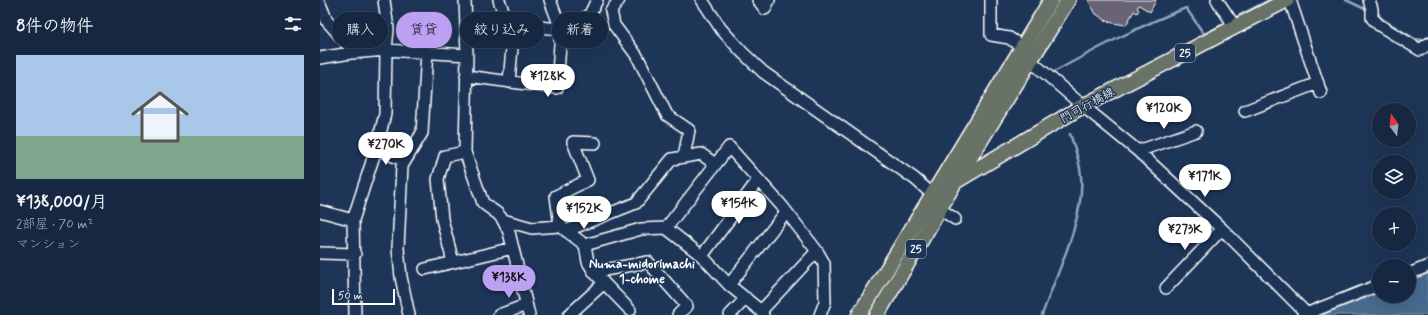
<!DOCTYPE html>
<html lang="ja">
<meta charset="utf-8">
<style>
body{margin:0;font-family:Mynerve,"Klee One",sans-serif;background:#1f3048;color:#f1f3f6;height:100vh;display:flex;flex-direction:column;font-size:15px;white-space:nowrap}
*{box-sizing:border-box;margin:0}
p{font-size:13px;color:#9ea6b1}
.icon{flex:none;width:22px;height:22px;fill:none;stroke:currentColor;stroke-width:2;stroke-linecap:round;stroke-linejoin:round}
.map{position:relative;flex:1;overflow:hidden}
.panel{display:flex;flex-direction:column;background:#162841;width:320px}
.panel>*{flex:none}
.banner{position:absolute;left:12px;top:12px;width:380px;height:36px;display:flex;gap:8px}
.needle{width:26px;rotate:345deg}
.buttons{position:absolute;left:1052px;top:103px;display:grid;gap:8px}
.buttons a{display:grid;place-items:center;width:44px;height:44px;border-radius:50%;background:#162841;box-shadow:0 4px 16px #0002,0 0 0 1px #35445a;font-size:20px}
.scale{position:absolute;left:12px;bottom:10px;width:63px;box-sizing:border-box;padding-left:4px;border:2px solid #fff;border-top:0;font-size:11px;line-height:14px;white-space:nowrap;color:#fff;-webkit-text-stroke:3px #1d3557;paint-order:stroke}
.price{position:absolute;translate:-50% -34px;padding:0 9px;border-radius:14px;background:#fff;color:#222;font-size:13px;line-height:26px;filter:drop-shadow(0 1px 2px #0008)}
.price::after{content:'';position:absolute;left:50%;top:24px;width:12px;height:9px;margin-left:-6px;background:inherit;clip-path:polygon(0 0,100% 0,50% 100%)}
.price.current{background:#bca0f2;color:#111}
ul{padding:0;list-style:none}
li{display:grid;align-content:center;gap:8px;height:212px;padding:0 16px}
li span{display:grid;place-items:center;height:124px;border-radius:0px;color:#555}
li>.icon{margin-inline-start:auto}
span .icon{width:72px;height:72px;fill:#fffc;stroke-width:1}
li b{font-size:17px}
h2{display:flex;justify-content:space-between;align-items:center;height:48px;padding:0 16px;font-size:17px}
.pill{padding:0 14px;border-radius:18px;background:#162841;box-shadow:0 4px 16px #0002,0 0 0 1px #35445a;font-size:14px;line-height:36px}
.pill.current{background:#bca0f2;color:#111}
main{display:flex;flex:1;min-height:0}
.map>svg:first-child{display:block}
</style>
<main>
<section class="panel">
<h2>8件の物件<svg class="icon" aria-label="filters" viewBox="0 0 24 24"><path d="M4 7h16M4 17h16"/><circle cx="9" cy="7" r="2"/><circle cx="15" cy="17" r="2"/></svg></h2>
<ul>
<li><span style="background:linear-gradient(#a9c7e8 65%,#7fa58c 0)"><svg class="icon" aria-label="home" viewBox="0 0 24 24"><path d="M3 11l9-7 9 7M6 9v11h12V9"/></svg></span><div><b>¥138,000/月</b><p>2部屋 · 70 m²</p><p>マンション</p></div></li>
</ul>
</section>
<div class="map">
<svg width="1108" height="315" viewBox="0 0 1108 315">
<rect width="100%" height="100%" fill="#1d3557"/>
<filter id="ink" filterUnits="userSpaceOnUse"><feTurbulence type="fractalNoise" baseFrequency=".025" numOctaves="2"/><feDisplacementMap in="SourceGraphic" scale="8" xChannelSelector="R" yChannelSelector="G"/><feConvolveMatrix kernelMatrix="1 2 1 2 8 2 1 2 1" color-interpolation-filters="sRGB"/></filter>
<g filter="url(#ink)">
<path fill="#476a8e" stroke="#91a6bb" d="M1108,274V315H1002L1059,293V296H1089V281Z"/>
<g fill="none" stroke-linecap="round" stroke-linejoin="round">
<path stroke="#91a6bb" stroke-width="2.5" d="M1026,0L1047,10
M1056,8L1060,17L1062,19L1095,39L1103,40L1108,37
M914,18L949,0
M732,73C776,49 819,26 866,8L884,34L907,22
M722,315C736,275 765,218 761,176C760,161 755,148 750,134"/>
</g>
<path fill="#696475" stroke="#fff" d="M768,0H836L830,12L819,5L817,8L819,10L817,13L814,11L806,25L793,23L785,20L776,14Z"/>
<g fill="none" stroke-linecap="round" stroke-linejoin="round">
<g stroke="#fff" stroke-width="14">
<path id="minor" d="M145,0L147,55L145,152L163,203L178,214L183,220L189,232L209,315
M179,0L187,22L194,25
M299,0L291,11L294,25L317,56L347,115L369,130L364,157L381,154L395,164
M382,0L401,29L422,52L443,72L595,179L613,195L620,209L635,219
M438,0L445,9L449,0
M671,0V35L689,38L703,47
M897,0L915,27
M970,0L1001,93
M1049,0L1052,9V18L1059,25L1100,50L1108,44
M0,4L7,21L30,47L31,53
M705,56L763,106L818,151L902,229L986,313
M0,58L31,53L66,50L147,55
M146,76L237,88L241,29L230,0
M189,82L194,25L241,29L259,22L270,14L277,0
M925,111L998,83
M57,149L85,161
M818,151L876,131
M0,211L33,220
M183,220L212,228L240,226L265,245L321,229L346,228L382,256L409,285L441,311L443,315
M240,226L236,196L268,180L253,142L275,143
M346,228L409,147L462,206L497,251L504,263L505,302L500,315
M246,231L316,203L352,159L364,157
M265,245L268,262L274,272
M0,253L35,254
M382,256L438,180
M133,262L122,219L118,179L125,156L145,152
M105,269L193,248
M1089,274L1108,266
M284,283L310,310
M409,285L466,212
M846,288L902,229
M441,311L497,251
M35,315L33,220L57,146L65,114L66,50L68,29L64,0
M89,315L81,277L78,248L82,166L102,133L107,52
M179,315L206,305
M249,315L284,283L274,272L328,262L367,306L358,315
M410,315L426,298
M983,315L1059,285"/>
</g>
<g stroke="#fff" stroke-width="17">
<path id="major" d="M613,195L763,106L967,0
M539,315L731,0
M557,315L612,222L635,182L748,0"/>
</g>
<use href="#minor" stroke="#1d3557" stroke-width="11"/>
<use href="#major" stroke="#697266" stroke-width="14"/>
</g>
</g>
<g text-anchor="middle" stroke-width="3" stroke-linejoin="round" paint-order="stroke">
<g fill="#1d3557" stroke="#bbc2cd" stroke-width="1">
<rect x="855" y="44" width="20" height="18" rx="3"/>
<rect x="586" y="240" width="20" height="18" rx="3"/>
</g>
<g font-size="11" font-weight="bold" fill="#fff">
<text x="865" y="57">25</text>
<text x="596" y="253">25</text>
</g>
<g font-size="12" fill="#fff" stroke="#1d3557">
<text transform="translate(767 105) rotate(-29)" y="4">門司行橋線</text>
</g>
<g font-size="13" font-weight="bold" fill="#fff" stroke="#1d3557">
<text x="322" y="268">Numa-midorimachi<tspan x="322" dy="15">1-chome</tspan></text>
</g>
</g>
</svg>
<div class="buttons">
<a><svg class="needle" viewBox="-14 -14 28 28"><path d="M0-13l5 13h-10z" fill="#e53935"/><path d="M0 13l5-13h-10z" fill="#9ea6b1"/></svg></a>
<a><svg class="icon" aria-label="layers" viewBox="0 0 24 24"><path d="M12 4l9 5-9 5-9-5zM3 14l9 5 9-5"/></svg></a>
<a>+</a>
<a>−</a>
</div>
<div class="scale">50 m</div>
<b class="price" style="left:228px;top:98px">¥128K</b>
<b class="price" style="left:844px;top:130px">¥120K</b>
<b class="price" style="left:66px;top:166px">¥270K</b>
<b class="price" style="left:885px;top:198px">¥171K</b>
<b class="price" style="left:419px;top:225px">¥154K</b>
<b class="price" style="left:264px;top:230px">¥152K</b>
<b class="price" style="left:865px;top:251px">¥273K</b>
<b class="price current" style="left:189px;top:299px">¥138K</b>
<div class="banner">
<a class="pill">購入</a>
<a class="pill current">賃貸</a>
<a class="pill">絞り込み</a>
<a class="pill">新着</a>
</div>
</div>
</main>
